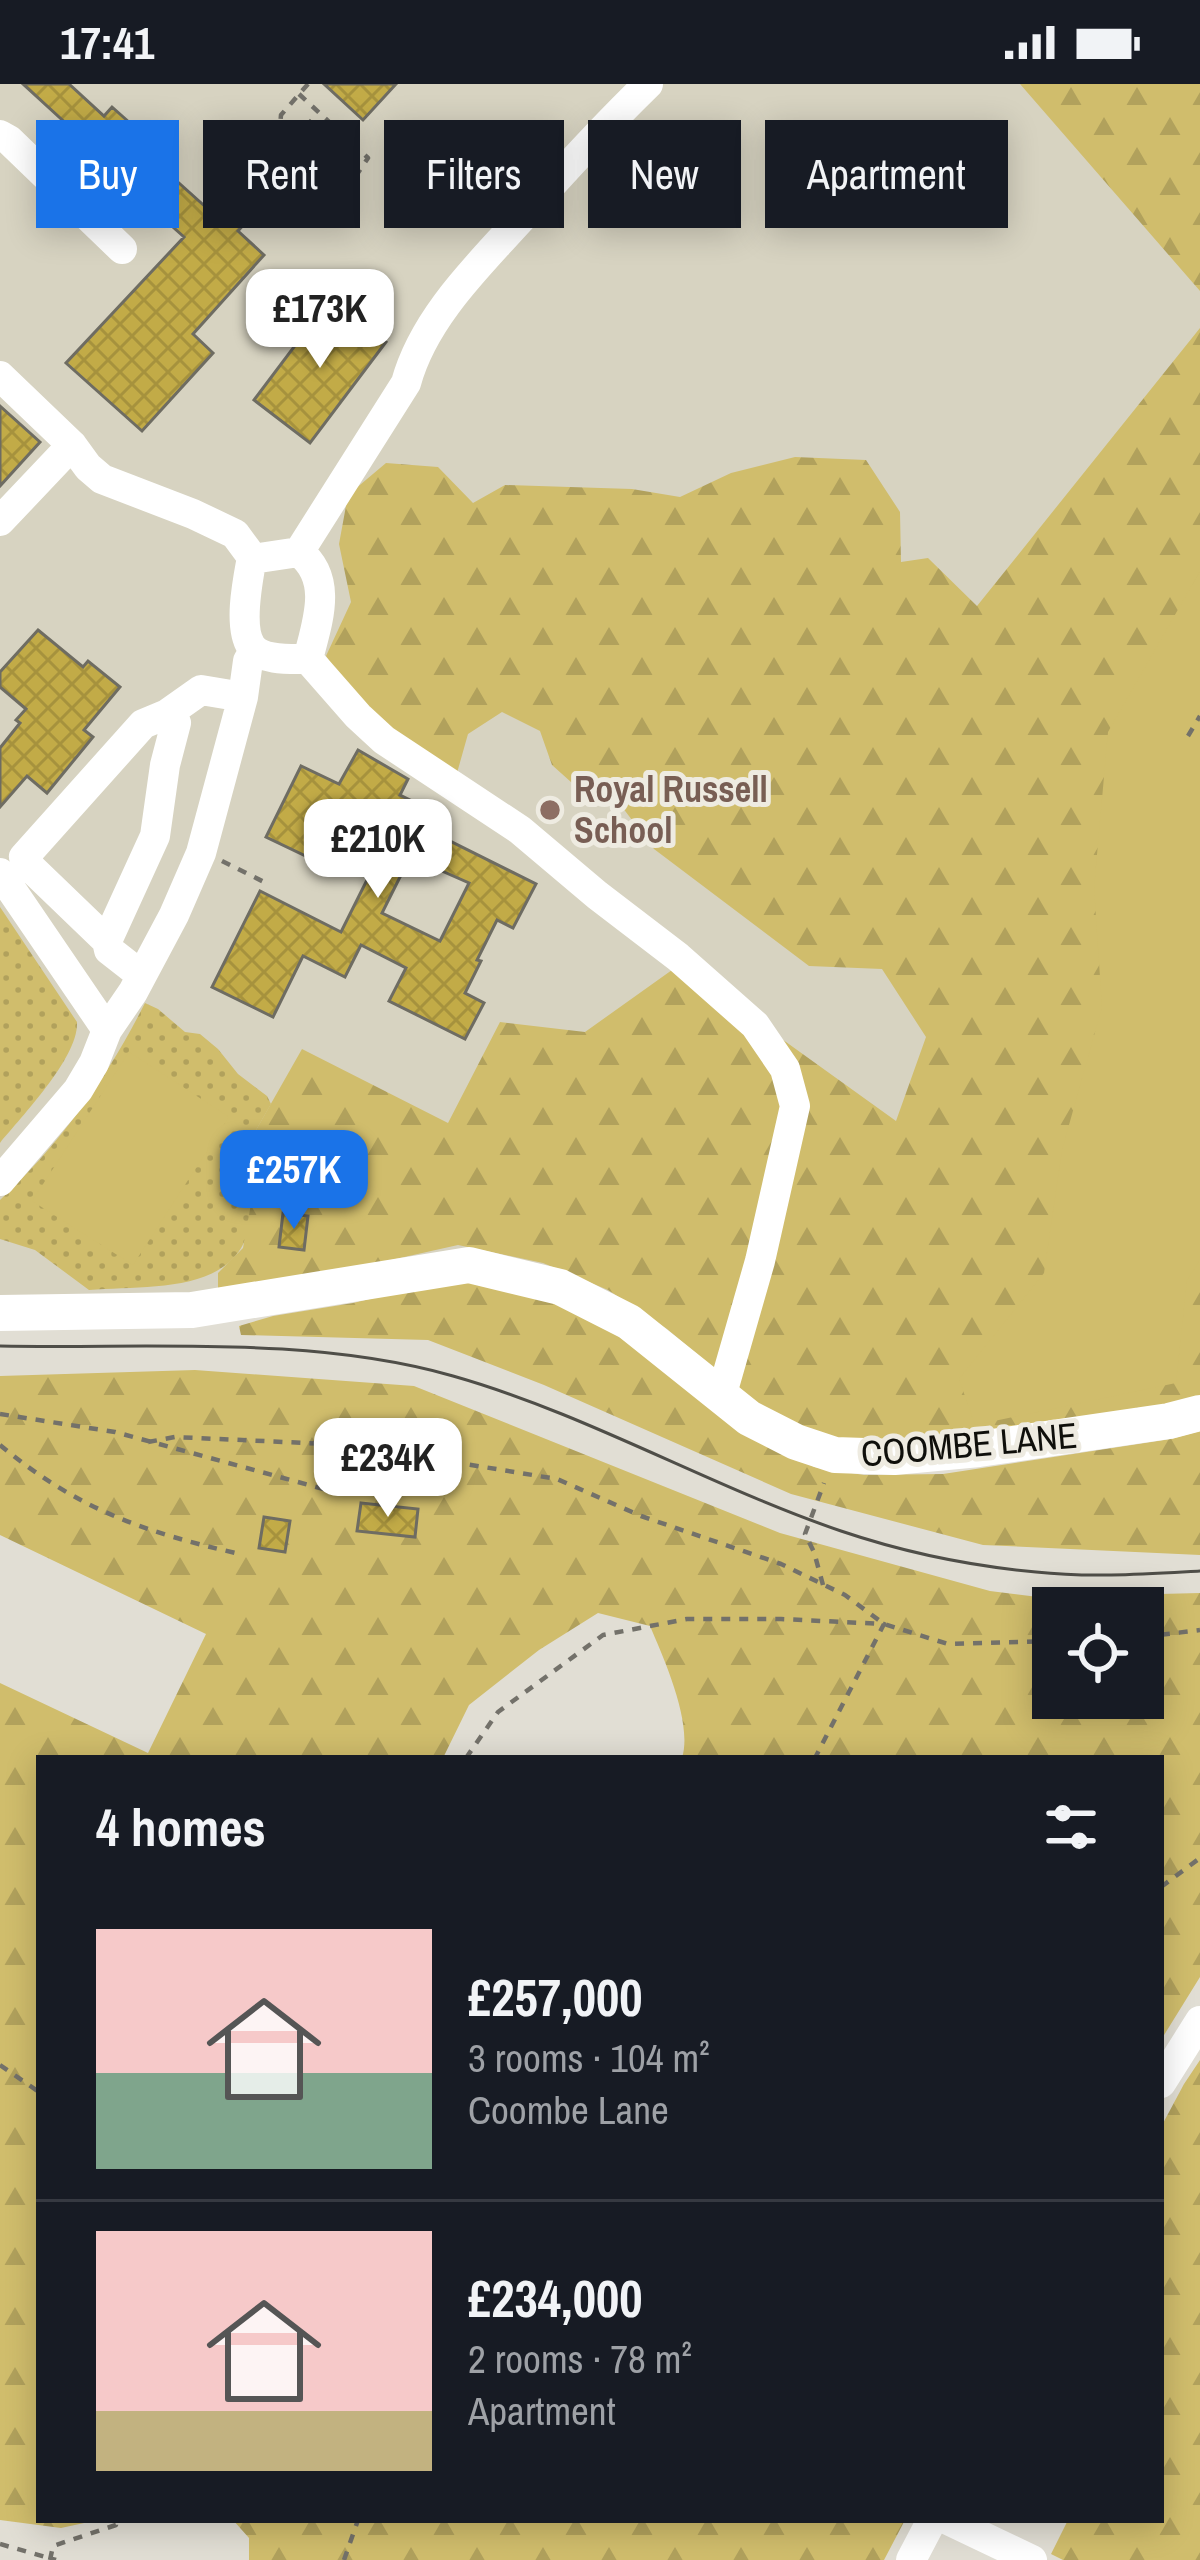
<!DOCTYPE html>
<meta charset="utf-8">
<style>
body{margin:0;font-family:"Archivo Narrow",sans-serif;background:#242831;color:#f1f3f6;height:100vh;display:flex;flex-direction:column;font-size:45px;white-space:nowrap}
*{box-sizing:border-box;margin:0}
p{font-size:39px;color:#9ea1a6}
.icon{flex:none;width:66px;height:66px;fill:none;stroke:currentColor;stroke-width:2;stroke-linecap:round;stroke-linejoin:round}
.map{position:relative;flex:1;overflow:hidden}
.side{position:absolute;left:36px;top:1671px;width:1128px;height:768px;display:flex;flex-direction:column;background:#171b24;border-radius:0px;box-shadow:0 6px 30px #0003}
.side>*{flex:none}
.hud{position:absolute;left:36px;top:36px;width:1128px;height:108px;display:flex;gap:24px}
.tools{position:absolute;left:1032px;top:1503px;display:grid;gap:24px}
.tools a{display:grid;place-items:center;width:132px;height:132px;border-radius:0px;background:#171b24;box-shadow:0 6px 30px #0003;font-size:60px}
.price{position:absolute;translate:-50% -102px;padding:0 27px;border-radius:24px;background:#fff;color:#222;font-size:39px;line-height:78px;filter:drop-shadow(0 3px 6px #0008)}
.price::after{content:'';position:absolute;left:50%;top:72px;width:36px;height:27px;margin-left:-18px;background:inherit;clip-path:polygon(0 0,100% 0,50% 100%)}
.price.current{background:#1a73e8;color:#fff}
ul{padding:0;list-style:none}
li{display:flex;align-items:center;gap:36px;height:300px;padding:0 60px}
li+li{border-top:3px solid #363941}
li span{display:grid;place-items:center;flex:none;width:336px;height:240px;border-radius:0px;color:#555}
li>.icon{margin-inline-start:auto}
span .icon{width:144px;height:144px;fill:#fffc;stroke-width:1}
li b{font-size:51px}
h2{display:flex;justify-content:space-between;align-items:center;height:144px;padding:0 60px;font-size:51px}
.tag{padding:0 42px;border-radius:0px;background:#171b24;box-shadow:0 6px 30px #0003;font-size:42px;line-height:108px}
.tag.current{background:#1a73e8;color:#fff}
.status{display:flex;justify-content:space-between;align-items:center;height:84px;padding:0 60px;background:#171b24;direction:ltr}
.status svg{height:33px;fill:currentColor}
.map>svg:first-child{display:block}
</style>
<div class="status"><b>17:41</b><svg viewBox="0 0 49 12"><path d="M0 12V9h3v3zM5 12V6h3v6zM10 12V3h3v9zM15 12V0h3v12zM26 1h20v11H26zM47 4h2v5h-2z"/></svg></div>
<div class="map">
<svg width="1200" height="2476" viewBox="0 0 1200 2476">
<defs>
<pattern id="grass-dots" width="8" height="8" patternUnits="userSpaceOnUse" patternTransform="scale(3)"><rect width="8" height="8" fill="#d0bd6c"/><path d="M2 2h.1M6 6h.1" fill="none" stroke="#b1a15c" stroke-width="1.8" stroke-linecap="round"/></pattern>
<pattern id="forest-firs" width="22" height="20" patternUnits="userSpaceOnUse" patternTransform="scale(3)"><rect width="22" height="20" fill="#d0bd6c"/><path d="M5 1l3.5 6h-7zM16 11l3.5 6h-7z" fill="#b1a15c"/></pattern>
<pattern id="building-cross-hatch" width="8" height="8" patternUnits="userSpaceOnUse" patternTransform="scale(3)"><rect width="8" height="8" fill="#c2ab47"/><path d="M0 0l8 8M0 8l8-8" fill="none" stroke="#a6923d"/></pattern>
</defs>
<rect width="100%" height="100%" fill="#e1ded4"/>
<path fill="#d7d3c1" d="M0,0H1200V487L839,1350L564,1192L191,1213L0,1215Z"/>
<path fill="url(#grass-dots)" d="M0,823L77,938C79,973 22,1032 0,1059Z
M145,919L158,925L185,948L200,950L218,965L238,990L267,1012L271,1020L239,1076C243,1090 251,1107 251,1122C252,1212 153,1201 89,1206L35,1166L0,1155V1116C61,1059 107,994 145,919Z"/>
<path fill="url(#forest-firs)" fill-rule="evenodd" d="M1020,0H1200V207Z
M1200,244V1316L916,1357L838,1356L772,1333L667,1245L608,1206L543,1179L458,1161L373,1180L218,1205V1189L243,1164L251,1120L239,1076L302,965L448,1039L500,938L585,948L679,881L896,1037L926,953L882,885L809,882L654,765L613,711L581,707L552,681L540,647L502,628L468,650L457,689L362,625L326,572L351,518L339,460L348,411L386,379L438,383L473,419L505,401L632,405L680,413L731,389L795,373L866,376L900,428L901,478L928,474L977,522Z
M478,1197L561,1221L618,1252L780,1364L814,1383L864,1391L943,1390L1171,1355L1200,1347V1471L983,1461L791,1410L544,1301L428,1256L241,1251L239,1242L273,1232L353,1219L428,1201Z
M195,1286L414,1302L780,1449L990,1507L1038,1513L1200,1509V1893L1161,1956V1674H682C693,1639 664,1575 650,1542L598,1529L539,1566L469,1621L443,1674H39V2436H98L61,2444L0,2436V1599L148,1669L206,1550L0,1451V1292ZM1053,1524H1143V1614H1053Z
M1200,1976V2476H1063L1051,2470L1068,2436H1161V2043L1184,2000Z
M233,2436H905L884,2476H249V2454Z"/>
<path fill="#d0bd6c" d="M1200,487V1176L1187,1196L1176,1299L975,1341L959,1295L1044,1189L1062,1066L1102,923L1094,804L1108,648Z
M129,968L229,1033L133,1181L32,1117Z"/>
<path fill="url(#building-cross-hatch)" stroke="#6e6c62" stroke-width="3" fill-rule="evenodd" d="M23,0H69L104,32L112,23L148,55L140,64L209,126L253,78L264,88L310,37L358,81L333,108L300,77L238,147L264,171L193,250L213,269L142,347L66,279L184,153L115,91L110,97L74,64L83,55Z
M324,0H396L363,36Z
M330,215L386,258L310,359L254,316Z
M0,322L40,358L0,402Z
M38,546L83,583L88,577L120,603L84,646L93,653L47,709L27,692L0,723V664L20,639L16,636L26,625L0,603V588Z
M358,666L408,695L400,711L416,719L408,736L536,800L513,844L497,836L477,876L481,877L465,909L484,919L465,955L389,917L406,884L361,861L345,893L303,872L273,933L212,903L260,807L341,848L375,780L323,754L312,775L266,753L301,682L339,700ZM410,773L469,799L440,857L382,829Z
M283,1129L308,1132L304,1166L279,1163Z
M361,1419L418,1425L415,1453L357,1447Z
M264,1433L290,1437L285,1468L259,1464Z"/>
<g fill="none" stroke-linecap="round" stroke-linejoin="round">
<path stroke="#73716a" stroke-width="4.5" stroke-dasharray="9 9" stroke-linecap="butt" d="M308,0L281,31L278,65L299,85L317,125
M299,10L368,74L331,129
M1188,652L1200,632
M222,777L270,801
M0,1330L115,1348L327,1406
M148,1358L175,1353L349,1361L557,1395L641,1432L781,1480L845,1511L884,1540L948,1560L1053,1557
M0,1361C77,1425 143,1448 240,1470
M823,1501L814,1468L805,1450L824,1399
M1143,1553L1200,1546
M466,1674L498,1628L603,1551L687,1535H781L884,1540L815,1674
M1161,1803L1200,1774
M0,1981L39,2008
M0,2460L56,2476
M50,2476L53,2462L116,2441V2436
M344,2476L358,2436"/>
<path stroke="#fff" stroke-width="30" d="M0,51L9,56L122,165
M0,292L72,361L88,383L102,395L193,430L235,450L252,473
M0,437L72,361
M299,468L406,299C424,232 482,178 527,128C566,84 606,41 648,0
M299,468C334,495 317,539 308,575C292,575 261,577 251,562C238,542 248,495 252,473L259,474Z
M308,575L358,632L384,656L520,746L597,811L678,873L755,941L785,985L795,1022L760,1177L721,1313
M167,630L201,606L243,613
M0,789L107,946
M107,857L27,780L24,773L143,640L167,630L176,639L165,681L155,752L107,857L109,866L141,891
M0,1097L78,1006L94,979L107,946L133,908L174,831L201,769L243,613L248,577L254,567
M1161,1999L1200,1937
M948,2436L1032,2476
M911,2476L932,2436"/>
<path stroke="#fff" stroke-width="36" d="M0,1229L192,1226L469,1181L560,1203L629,1238L749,1334L796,1358L835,1371L894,1373L979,1365L1169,1337L1200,1329"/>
<path stroke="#4f4e48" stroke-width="3" d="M0,1262C148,1265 309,1251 453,1292C587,1330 709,1402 841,1447C903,1468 971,1482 1036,1488C1090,1494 1146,1490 1200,1487"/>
</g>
<circle fill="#8d6e63" stroke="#eeebe1" stroke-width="4.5" cx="550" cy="726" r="12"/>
<g text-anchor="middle" stroke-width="10" stroke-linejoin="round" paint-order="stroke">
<g font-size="36" font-weight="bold" fill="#785e54" stroke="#eeebe1" text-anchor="start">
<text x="574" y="718">Royal Russell<tspan x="574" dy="41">School</tspan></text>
</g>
<g font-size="36" fill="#0f0f0b" stroke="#eeebe1">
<text transform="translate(969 1360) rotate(-5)" y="13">COOMBE LANE</text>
</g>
</g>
</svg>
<div class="tools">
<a><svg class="icon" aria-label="locate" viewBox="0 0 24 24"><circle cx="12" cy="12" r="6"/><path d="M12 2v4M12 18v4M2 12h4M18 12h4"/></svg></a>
</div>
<b class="price" style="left:320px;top:287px">£173K</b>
<b class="price" style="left:378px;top:817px">£210K</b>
<b class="price current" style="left:294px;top:1148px">£257K</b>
<b class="price" style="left:388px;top:1436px">£234K</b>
<div class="hud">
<a class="tag current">Buy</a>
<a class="tag">Rent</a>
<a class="tag">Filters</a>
<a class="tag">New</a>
<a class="tag">Apartment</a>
</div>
<section class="side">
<h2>4 homes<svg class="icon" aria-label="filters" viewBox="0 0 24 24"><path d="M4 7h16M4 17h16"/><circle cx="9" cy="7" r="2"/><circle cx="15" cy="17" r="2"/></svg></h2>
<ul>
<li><span style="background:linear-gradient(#f6c9c9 60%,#7fa58c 0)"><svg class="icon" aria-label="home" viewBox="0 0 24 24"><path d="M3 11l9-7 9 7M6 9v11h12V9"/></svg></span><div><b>£257,000</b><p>3 rooms · 104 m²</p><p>Coombe Lane</p></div></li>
<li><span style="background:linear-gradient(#f6c9c9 75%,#c2b280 0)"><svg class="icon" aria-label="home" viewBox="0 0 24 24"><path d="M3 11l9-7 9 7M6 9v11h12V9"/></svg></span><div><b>£234,000</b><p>2 rooms · 78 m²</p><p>Apartment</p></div></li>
</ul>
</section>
</div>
